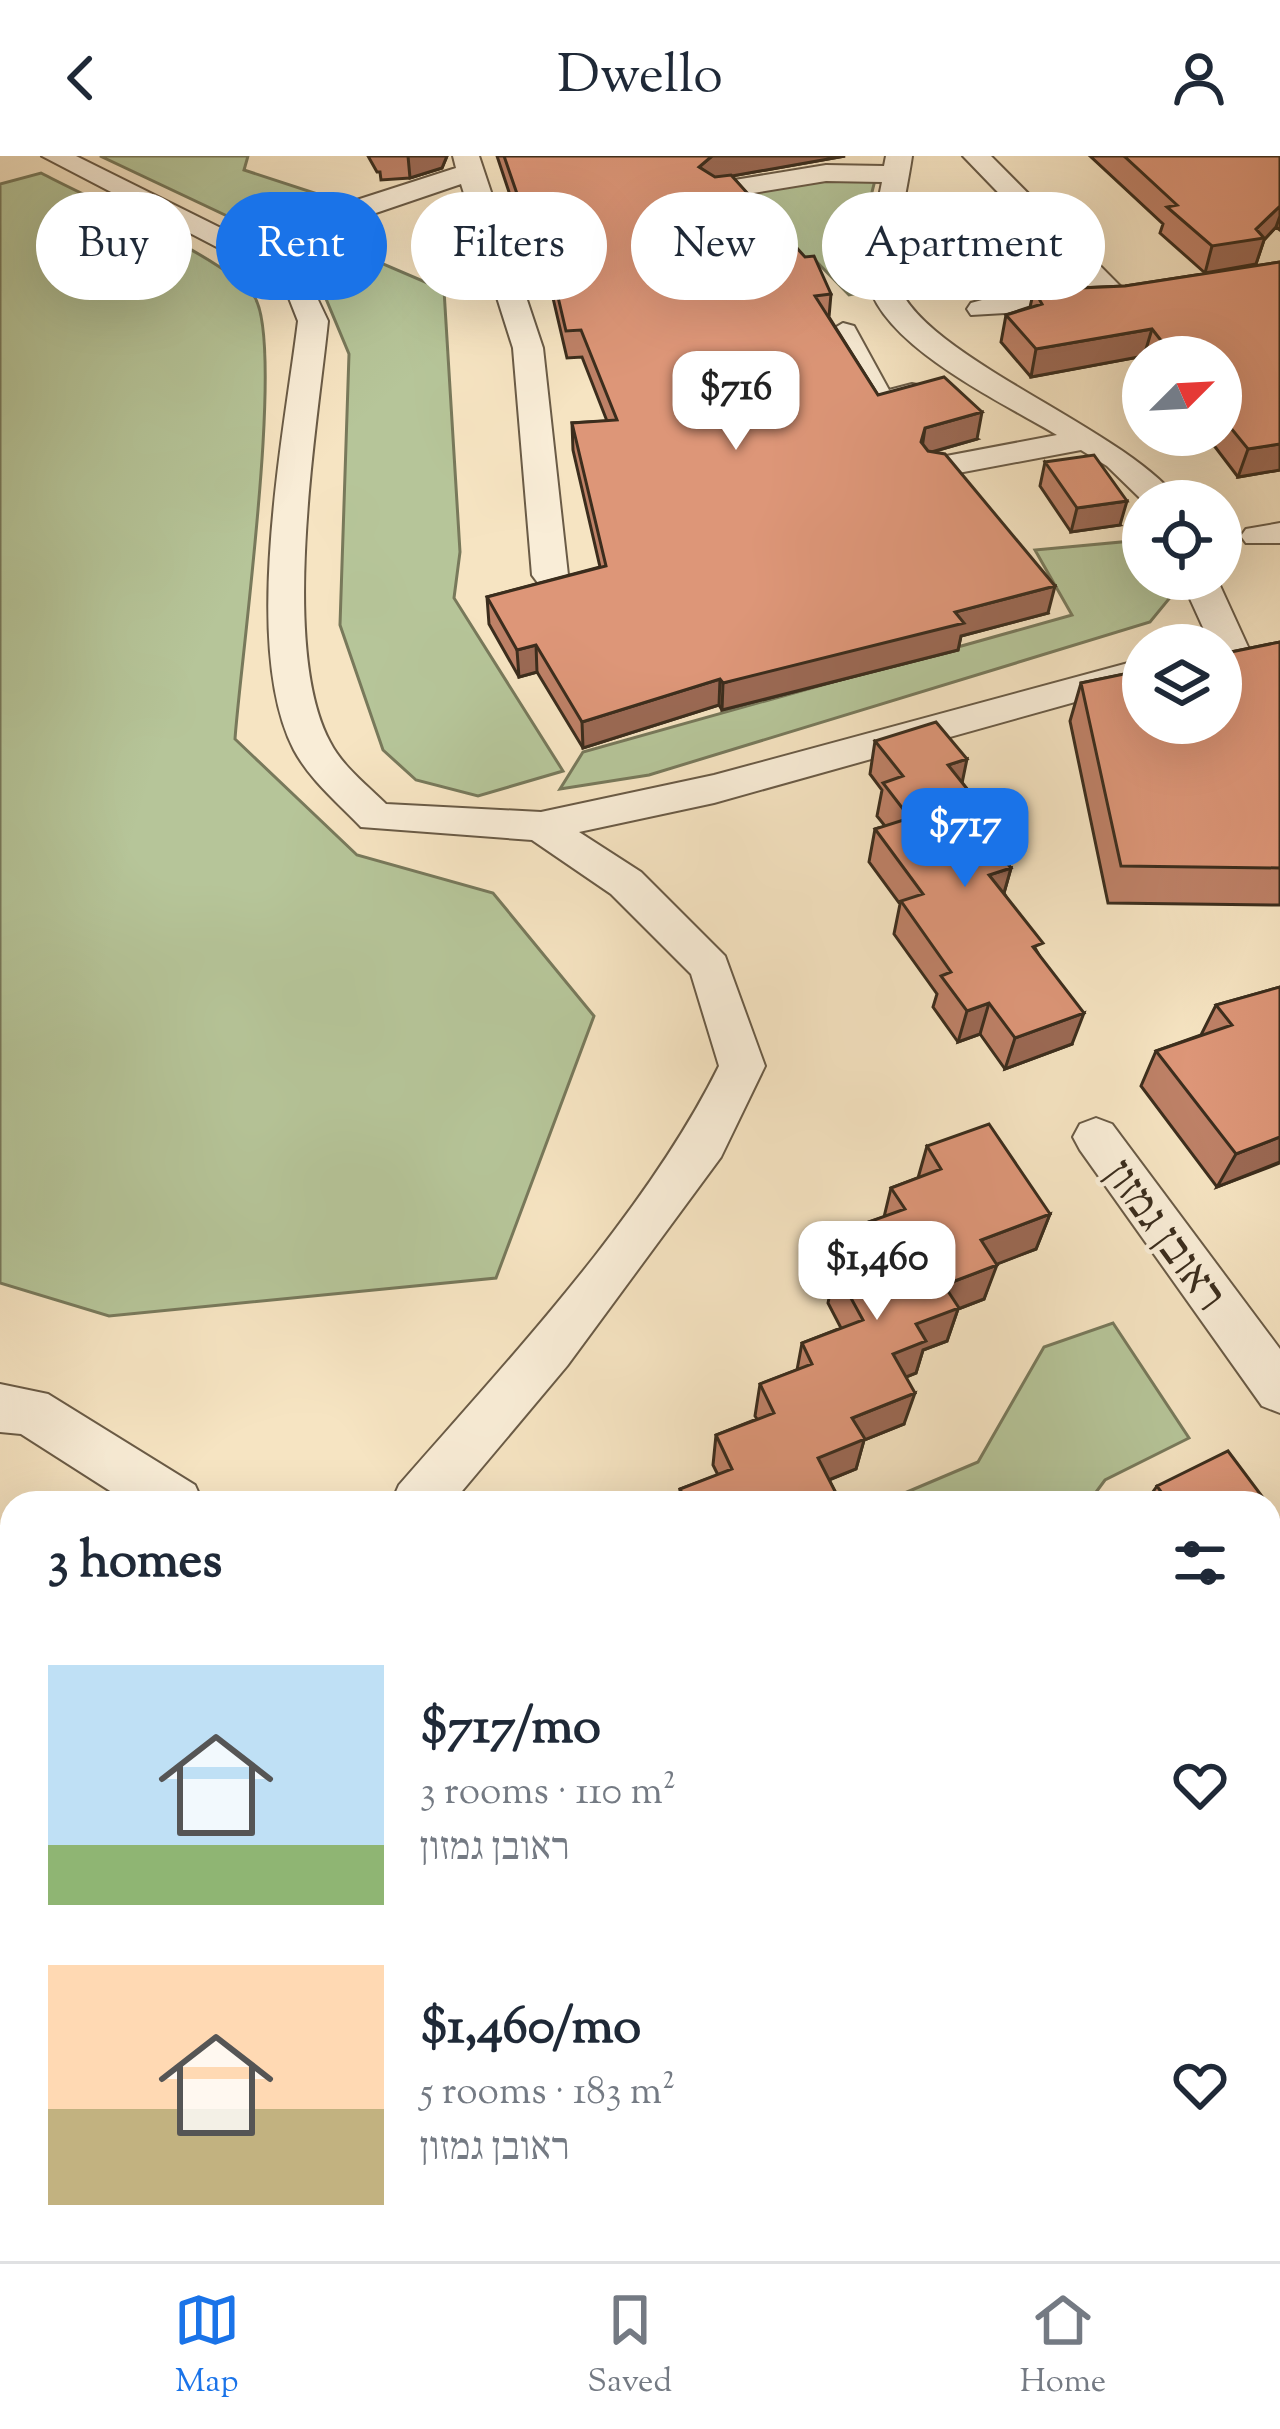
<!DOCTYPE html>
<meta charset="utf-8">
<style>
body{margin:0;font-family:"Sorts Mill Goudy","Frank Ruhl Libre",serif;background:#f6f6f7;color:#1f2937;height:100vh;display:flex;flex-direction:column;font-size:45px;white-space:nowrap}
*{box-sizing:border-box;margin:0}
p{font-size:39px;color:#747a83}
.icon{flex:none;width:66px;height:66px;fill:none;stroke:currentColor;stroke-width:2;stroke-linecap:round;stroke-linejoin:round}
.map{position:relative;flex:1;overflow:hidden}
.panel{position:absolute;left:0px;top:1335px;width:1281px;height:771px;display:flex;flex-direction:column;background:#fff;border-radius:36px 36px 0 0;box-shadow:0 12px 48px #0002}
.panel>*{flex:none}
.hud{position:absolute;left:36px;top:36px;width:1209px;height:108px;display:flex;gap:24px}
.needle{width:78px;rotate:66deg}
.controls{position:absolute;left:1122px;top:180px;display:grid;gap:24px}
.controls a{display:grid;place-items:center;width:120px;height:120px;border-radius:50%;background:#fff;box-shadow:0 12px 48px #0002;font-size:60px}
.price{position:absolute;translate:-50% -102px;padding:0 27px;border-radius:24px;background:#fff;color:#222;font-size:39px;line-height:78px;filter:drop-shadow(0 3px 6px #0008)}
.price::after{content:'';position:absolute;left:50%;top:72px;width:36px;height:27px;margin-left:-18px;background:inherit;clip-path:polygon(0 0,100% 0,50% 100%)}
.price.active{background:#1a73e8;color:#fff}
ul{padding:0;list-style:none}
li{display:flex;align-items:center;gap:36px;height:300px;padding:0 48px}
li span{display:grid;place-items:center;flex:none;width:336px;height:240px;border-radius:0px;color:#555}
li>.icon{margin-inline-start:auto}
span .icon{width:144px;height:144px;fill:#fffc;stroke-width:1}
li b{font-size:51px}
h2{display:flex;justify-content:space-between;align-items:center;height:144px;padding:0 48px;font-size:51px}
.chip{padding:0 42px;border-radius:54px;background:#fff;box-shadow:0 12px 48px #0002;font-size:42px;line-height:108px}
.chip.active{background:#1a73e8;color:#fff}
header{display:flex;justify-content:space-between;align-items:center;height:156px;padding:0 48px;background:#fff;font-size:54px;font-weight:600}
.tabs{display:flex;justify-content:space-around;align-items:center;height:168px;border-top:3px solid #e0e1e3;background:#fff;font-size:33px;color:#747a83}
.tabs a{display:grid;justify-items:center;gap:6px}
.tabs .active{color:#1a73e8}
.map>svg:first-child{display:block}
</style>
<header><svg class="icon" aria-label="back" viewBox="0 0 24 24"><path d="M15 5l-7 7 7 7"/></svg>Dwello<svg class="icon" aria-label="person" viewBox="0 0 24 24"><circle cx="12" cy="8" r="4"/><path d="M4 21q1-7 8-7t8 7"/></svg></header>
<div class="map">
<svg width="1280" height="2105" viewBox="0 0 1280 2105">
<rect width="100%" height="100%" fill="#f6e4c2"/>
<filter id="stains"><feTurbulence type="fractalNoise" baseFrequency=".00167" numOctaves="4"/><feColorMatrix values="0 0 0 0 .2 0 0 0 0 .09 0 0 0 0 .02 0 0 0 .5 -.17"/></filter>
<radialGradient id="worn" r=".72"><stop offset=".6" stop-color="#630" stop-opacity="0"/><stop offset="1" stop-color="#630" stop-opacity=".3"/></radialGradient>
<path fill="#b6c599" stroke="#78795b" stroke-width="3" d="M100,0H248L244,14L345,47L311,61L376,105L444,134L460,396L454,442L563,615L478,640L416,624L383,594L340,469L349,198L321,131L309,108L244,68Z
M41,17C86,41 229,104 254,140C286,187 240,508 235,583L357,699L493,737L594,860L496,1122L109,1160L0,1127V28Z
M825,24H875L860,84L870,135L849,139L814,103L783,106L730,35Z
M1143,384V423H1169L1173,438L1150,466L649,619L560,633L583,596L1072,459L1035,394Z
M1113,1167L1189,1282L1105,1324L1088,1347H881L978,1306L1044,1191Z"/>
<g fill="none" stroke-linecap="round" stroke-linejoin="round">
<g stroke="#6a5b46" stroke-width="4">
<path id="minor" d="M42,0H76L279,101L310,127L328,165C317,273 279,491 330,586C342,610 367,629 386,648L541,656L714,619L1143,503V527L714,647L579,676L641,716L725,800L765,910L721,1001L567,1210L452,1347H391L399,1329C509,1203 645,1059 719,910L691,818L611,738L532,684L361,671C338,647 310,624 294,594C241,492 284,279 298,165L287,137L259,113Z
M453,0H479L543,192L568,419L562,427H538L532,419L513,192L461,28L364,61L348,64L334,56L338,50L456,12Z
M886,0H912C908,30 893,92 896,119C905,195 1126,271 1179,345H1143L1107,310L1081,294L937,321L925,318L921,311L925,304L1057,279C1004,247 874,187 867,119C864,91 877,54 882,26L826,25L716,43L702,35L716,27L826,9L884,10Z
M963,0H991L1128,138L1133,144L1128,150L971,159L967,153L971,147L982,144L1095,137Z
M843,167L854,170L889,234L912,228L923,230L928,237L923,244L880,256L869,253L828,176Z
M1280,367V387H1246L1241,380L1246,373Z
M1181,423H1217L1249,493L1244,501L1221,502V489H1211Z
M1096,962L1112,968L1280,1193V1257L1262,1250L1080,994L1073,981L1080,968Z
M0,1228L48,1238L195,1329L203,1347H129L21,1278L0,1276Z
M12,1523V1582L0,1587V1528Z
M12,1673V1735L0,1740V1678Z
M1280,1849V1916L1269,1920V1853Z
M12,1887V1954L0,1959V1892Z
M413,2094H483L487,2105H417Z
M855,2094H940L935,2105H850Z"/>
</g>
<use href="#minor" fill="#f9edd7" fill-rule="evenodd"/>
<path stroke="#3b2d1d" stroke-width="4.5" d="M1269,1988L1280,1982
M1269,2048L1280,2042
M1067,2105L1086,2094
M1173,2105L1192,2094"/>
</g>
<path fill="#be8167" stroke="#3b2d1d" stroke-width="3" d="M368,0H447L442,12L410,22L381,24L380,16H377Z
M497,0H845L732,20L831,138L829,161L878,239L977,283L932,296L1048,457L961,480L958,494L722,554L719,549L583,592L537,516L519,521L489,468L487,441L600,411L573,294L572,267L607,265L582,201L567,202L539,82L525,84Z
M1090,0H1280V74L1276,71L1264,84L1256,108L1205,117L1160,77L1163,68Z
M1280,106V314L1238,321L1206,279H1221V201L1144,200L1031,221L1001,186L1006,159L1030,151L1034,134L1125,130Z
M1045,306L1120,369L1071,376L1040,330Z
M1280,486V749L1108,747L1070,565L1081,527Z
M875,585L962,627L976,644L971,663L1011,712L1004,737L1039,799L1072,888L1005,913L980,878L958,886L933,851L937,838L894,778L900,748L869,706L875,673L885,670L877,660L882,634L870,618Z
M1280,831V1007L1217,1031L1141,930L1156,895L1201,879L1216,849Z
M927,990L1050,1058L1036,1093L996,1108L984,1143L958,1153L947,1185L923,1194L916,1217L906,1221L904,1268L864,1284L856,1313L829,1324L841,1347H680V1333L718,1319L713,1309L716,1279L757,1263L755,1260L760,1228L797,1214L802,1187L841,1172L828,1147L835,1113L856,1105L855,1103L863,1068L884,1061L891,1032L918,1022Z
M1157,1330L1267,1347H1145Z"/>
<path fill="#9b6954" stroke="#3b2d1d" stroke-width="3" d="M408,0H447L442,12L410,22Z
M712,0H845L715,23L699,11Z
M1280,50V60L1276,71L1264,84L1256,108L1205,117L1212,90L1256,73Z
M538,56L539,82L525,84L524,58Z
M1152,173L1144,200L1031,221L1036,193Z
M982,256L977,283L921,299L925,272Z
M1280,288V314L1238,321L1248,293Z
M1127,345L1120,369L1071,376L1077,352Z
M1055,430L1048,457L961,480L958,494L722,554L723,527L955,456Z
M536,489L537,516L519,521L517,494Z
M720,523L719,549L583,592L582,566Z
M967,603L960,637L948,609Z
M976,644L968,677L960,649Z
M1011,712L1002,744L989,719Z
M989,847L980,878L958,886L967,855Z
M1084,857L1072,888L1005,913L1015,882Z
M1280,981V1006L1217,1031L1236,998Z
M1050,1058L1036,1093L969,1119L981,1084Z
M997,1109L984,1143L958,1153L947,1185L923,1194L916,1217L884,1230L893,1198L944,1129Z
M915,1237L904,1268L864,1284L856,1313L811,1331L818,1302L852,1262Z
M1280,1412V1424L1269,1434V1418Z
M253,2094H278L281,2105H256Z"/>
<path fill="#dd9678" stroke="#3b2d1d" stroke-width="3" d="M504,0H712L699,11L715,21L731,19L805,101L814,100L831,138L815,140L878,239L944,221L982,256L925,272L921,286L928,295L945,298L1055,430L955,456L964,467L723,527L720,523L582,566L536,489L517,494L487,441L606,410L572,267L617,264L581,174L566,175L538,56L524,58Z
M1124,0H1280V50L1256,73L1264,82L1212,90L1167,51L1177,49Z
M1280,106V288L1248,293L1221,260V201H1174L1152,173L1036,193L1006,159L1042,148L1034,134L1125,130Z
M1094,299L1127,345L1077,352L1045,306Z
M1280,486V712L1121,710L1081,527L1143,514V567H1221V498Z
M936,566L967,603L948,609L976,644L960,649L1011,712L989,719L1043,787L1033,791L1084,857L1015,882L989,847L967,855L941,820L951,816L901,745L923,738L875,673L910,662L883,627L903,620L875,585Z
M1280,831V981L1236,998L1156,895L1232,869L1216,849Z
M989,968L1050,1058L981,1084L997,1109L944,1129L959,1152L916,1168L926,1185L893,1198L915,1237L852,1262L865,1283L818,1302L841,1347H687L680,1333L732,1313L716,1279L774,1257L760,1228L812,1208L802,1187L863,1164L835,1113L880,1097L863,1068L905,1053L891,1032L941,1013L927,990Z
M1228,1295L1267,1347H1169L1157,1330Z
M1269,1350L1280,1365V1412L1269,1418Z
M12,2061V2094H253L256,2105H6L0,2067Z"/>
<g text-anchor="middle" stroke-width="9" stroke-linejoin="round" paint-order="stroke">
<g font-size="45" fill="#3b2d1d" stroke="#f9edd7">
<text transform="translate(1167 1078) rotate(54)" y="16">ראובן גמזון</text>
</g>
</g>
<rect width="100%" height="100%" filter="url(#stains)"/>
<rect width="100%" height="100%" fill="url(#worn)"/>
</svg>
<div class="controls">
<a><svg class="needle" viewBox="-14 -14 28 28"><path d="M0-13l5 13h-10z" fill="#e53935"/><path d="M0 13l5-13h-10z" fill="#747a83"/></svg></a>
<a><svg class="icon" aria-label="locate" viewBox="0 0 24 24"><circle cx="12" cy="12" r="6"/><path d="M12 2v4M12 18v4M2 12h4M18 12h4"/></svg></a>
<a><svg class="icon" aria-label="layers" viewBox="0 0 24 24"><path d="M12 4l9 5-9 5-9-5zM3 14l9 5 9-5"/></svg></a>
</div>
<b class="price" style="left:736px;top:297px">$716</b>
<b class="price active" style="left:965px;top:734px">$717</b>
<b class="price" style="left:877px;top:1167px">$1,460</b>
<div class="hud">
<a class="chip">Buy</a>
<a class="chip active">Rent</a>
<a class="chip">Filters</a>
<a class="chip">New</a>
<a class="chip">Apartment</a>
</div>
<section class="panel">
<h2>3 homes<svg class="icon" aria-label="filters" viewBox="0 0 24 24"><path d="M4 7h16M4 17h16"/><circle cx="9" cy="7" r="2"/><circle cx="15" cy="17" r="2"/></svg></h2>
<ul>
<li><span style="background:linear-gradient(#bfe0f5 75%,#8fb573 0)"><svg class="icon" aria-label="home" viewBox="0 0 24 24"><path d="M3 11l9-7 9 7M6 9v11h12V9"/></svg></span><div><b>$717/mo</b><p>3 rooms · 110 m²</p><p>ראובן גמזון</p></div><svg class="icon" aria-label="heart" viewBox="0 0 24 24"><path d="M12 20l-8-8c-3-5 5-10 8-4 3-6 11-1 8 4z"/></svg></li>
<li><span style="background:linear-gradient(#ffd9b3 60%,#c2b280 0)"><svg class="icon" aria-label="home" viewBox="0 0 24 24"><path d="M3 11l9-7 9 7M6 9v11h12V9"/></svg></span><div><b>$1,460/mo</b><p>5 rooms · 183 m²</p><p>ראובן גמזון</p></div><svg class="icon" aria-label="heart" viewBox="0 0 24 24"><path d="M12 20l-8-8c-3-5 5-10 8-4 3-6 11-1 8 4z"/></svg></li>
</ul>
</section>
</div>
<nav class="tabs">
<a class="active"><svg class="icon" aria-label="map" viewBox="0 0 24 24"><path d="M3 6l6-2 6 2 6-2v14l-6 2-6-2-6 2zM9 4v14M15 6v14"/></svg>Map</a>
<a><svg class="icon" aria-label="saved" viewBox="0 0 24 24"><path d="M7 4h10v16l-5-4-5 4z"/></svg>Saved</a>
<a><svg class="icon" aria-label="home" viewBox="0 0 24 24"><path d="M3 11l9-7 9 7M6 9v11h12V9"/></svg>Home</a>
</nav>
